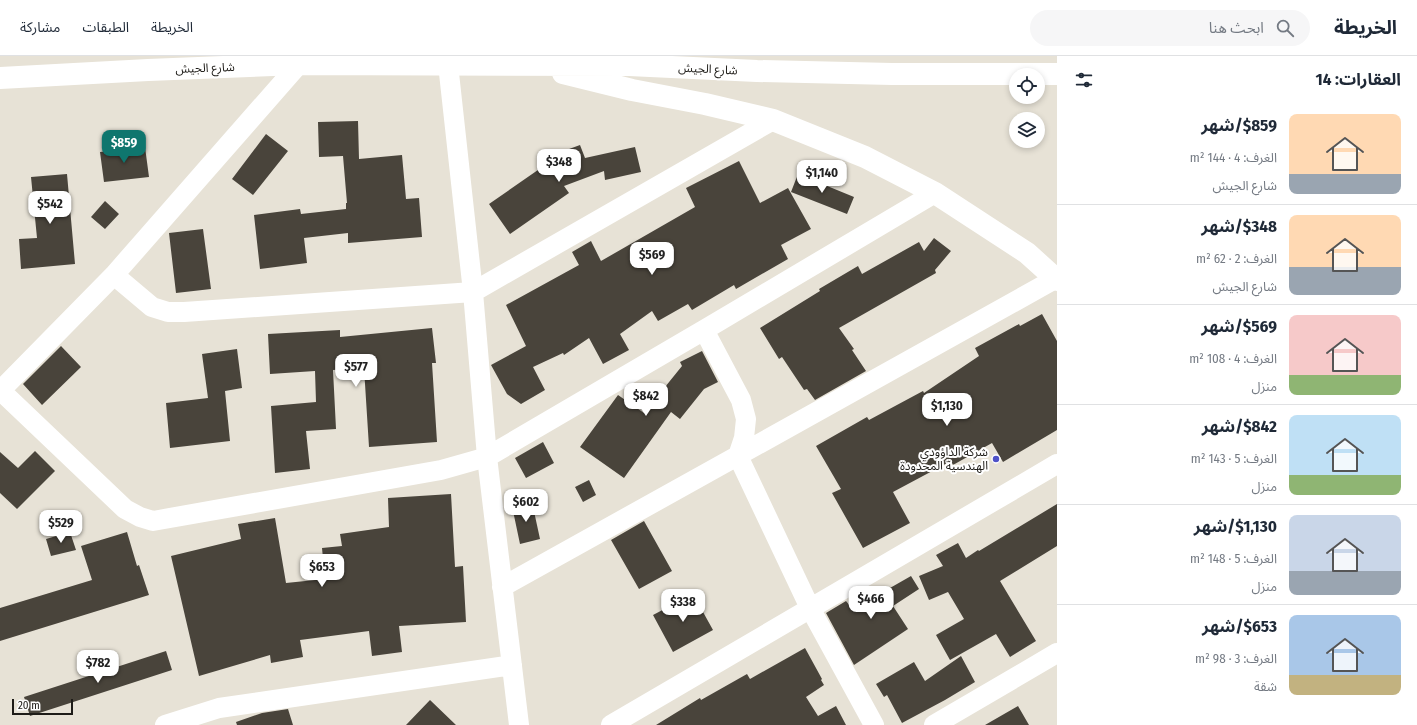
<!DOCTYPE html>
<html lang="ar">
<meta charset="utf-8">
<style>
body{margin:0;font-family:"Fira Sans Condensed","Noto Sans Arabic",sans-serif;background:#f6f6f7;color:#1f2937;direction:rtl;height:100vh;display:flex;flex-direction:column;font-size:15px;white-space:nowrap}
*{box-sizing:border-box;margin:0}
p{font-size:13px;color:#747a83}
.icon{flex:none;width:22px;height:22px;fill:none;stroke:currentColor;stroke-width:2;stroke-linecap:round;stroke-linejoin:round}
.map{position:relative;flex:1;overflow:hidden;direction:ltr}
.side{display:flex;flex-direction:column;background:#fff;width:360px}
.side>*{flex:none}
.tools{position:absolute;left:1009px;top:12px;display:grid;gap:8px}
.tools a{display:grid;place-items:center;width:36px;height:36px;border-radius:50%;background:#fff;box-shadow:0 2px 6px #0003;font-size:20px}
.scale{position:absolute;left:12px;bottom:10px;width:61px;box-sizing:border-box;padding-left:4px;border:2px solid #1e1c18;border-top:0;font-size:11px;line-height:14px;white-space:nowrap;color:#1e1c18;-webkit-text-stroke:3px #fff;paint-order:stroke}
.price{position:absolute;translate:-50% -34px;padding:0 9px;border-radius:8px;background:#fff;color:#222;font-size:13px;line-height:26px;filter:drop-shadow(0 1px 2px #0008)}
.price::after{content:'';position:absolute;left:50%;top:24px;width:12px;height:9px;margin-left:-6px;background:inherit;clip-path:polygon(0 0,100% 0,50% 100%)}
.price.active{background:#0f766e;color:#fff}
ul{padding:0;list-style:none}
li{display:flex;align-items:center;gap:12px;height:100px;padding:0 16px}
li+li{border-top:1px solid #e0e1e3}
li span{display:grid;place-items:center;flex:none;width:112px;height:80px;border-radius:8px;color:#555}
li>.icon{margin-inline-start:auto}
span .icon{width:48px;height:48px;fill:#fffc;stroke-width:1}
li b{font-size:17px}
h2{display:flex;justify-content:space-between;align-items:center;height:48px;padding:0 16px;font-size:17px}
header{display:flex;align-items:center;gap:24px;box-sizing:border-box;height:56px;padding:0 20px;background:#fff;border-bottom:1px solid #e0e1e3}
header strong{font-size:19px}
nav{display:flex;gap:22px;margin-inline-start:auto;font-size:14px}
.search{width:280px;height:36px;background:#f6f6f7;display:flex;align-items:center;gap:10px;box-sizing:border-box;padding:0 14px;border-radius:22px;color:#747a83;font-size:15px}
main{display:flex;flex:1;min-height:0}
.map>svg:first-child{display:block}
</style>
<header>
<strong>الخريطة</strong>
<div class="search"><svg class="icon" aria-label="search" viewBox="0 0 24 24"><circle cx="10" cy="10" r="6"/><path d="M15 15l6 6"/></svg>ابحث هنا</div>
<nav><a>الخريطة</a><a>الطبقات</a><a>مشاركة</a></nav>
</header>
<main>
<section class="side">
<h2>العقارات: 14<svg class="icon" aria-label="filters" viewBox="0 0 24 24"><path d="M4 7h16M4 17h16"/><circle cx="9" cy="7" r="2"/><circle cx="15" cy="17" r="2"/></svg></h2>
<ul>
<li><span style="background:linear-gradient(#ffd9b3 75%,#9aa5b1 0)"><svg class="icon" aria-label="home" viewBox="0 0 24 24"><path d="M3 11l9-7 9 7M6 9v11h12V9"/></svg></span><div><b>$859/شهر</b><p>الغرف: 4 · 144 m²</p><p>شارع الجيش</p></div></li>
<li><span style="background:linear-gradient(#ffd9b3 65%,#9aa5b1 0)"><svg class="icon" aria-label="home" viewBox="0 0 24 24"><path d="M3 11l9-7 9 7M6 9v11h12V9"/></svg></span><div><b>$348/شهر</b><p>الغرف: 2 · 62 m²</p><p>شارع الجيش</p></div></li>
<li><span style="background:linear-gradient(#f6c9c9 75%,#8fb573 0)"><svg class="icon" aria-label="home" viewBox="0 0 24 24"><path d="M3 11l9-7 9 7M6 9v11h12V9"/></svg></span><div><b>$569/شهر</b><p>الغرف: 4 · 108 m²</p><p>منزل</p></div></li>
<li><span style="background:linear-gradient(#bfe0f5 75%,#8fb573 0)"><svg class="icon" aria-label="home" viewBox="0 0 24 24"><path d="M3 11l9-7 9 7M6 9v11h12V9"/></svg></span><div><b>$842/شهر</b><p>الغرف: 5 · 143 m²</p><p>منزل</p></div></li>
<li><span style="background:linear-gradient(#c9d6e8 70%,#9aa5b1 0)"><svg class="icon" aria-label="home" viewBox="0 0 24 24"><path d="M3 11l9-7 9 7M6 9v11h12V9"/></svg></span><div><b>$1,130/شهر</b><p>الغرف: 5 · 148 m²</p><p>منزل</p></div></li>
<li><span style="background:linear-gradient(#a9c7e8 75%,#c2b280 0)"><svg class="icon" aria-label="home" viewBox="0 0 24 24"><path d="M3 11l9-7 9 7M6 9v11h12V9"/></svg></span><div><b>$653/شهر</b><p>الغرف: 3 · 98 m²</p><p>شقة</p></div></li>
</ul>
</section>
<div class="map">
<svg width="1057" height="669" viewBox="0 0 1057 669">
<rect width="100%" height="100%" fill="#e7e2d6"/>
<path fill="#49443b" d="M358,65L359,103L402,99L406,143L419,142L422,181L348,187V177L304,182L307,207L260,213L254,159L300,153L301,158L346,153V147H347L343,100L319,101L318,66Z
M266,78L288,95L253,139L232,123Z
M580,89L585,102L635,91L641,116L605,124L604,115L564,130L569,137L510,178L489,148L561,98V96Z
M145,91L149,121L104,126L100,96Z
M739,105L760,147L788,132L811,173L781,189L788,203L736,233L734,229L692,254L688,248L658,265L652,255L620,278L629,294L603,308L589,282L564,299L563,297L533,311L545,334L521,348L507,338L491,309L526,290L506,249L579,209L572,196L591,185L601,205L695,151L686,132Z
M67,118L75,208L21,213L19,183L37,182L31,121Z
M798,118L854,141L847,158L791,136Z
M105,145L119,158L105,173L91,161Z
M203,173L211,233L176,237L169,177Z
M934,182L951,195L935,214L936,217L839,272L854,293L852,294L866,315L815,344L807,333L804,334L782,301L779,303L760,272L820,235L819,233L858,210L862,218L919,186L924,195Z
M1042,258L1057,285V374L1003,406L992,387L953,409L951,405L893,436L910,467L863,492L832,437L841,433L816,390L867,361L869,364L923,335L924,337L979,300L975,292L1019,268L1020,270Z
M432,272L436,307H432L437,386L369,391L364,312L333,314L336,373L306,375L310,413L275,417L271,350L316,346L315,315L270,318L268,278L340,274V281Z
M61,290L81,311L42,349L23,328Z
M237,293L242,332L225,335L230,385L170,392L166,347L208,342L202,298Z
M702,295L718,326L704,333L680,363L671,356L624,422L580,391L618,339L644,357L682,310L680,306Z
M543,386L554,407L526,422L515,402Z
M35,395L55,415L17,453L0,437V396L18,412Z
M589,424L596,439L583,446L575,431Z
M451,438L455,511L463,510L466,566L399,570L402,596L372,600L369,575L300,584L303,601L271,607L270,599L199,620L171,500L241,483L238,468L275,462L286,527L325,523L322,492L342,490L340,478L389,471L388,442Z
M532,446L540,483L520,488L512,450Z
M1057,448V490L1000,525L1036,585L1010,601L996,578L950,604L936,579L964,563L948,536L929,544L919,520L943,510L936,499L958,487L966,502L978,494L979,495Z
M644,465L672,515L639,533L611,484Z
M70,476L76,494L51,500L46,483Z
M127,476L137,510L139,509L149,539L0,585V552L92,524L81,490Z
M911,520L919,533L893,550L908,573L854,609L826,557L846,545L850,550L880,530L883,536Z
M693,538L713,574L673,596L653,559Z
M805,592L822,623L821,624L824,629L806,641L818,660L836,650L846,669H656L700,642L701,644L747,618L750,623Z
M166,595L172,614L30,660L24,641Z
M961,600L975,626L945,644L902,667L887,639L884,641L876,628L914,606L925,625Z
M430,644L456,669H406Z
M1018,650L1029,669H985Z
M288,653L293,669H237L236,666L262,657Z"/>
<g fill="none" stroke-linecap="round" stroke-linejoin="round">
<path stroke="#fff" stroke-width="20" d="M448,8L473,236L487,401L519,669
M114,219L152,251L168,256H184L473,236L773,64
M704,274L741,344L746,363L744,382L738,400L810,552L874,669
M0,335L114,219L299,8
M1,335L125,453L140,461L153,465L441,414L487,401L704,274L935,137
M502,531L1055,223
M165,669L219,652L512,609
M611,669L1057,408
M934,669L1057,597"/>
<path stroke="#fff" stroke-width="22" d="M563,17L632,34L705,48L773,64L865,101L935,137L1027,197L1057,224
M0,22L148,14L299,8L629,9L757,15L892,18H1057"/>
</g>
<circle fill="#4e51c8" stroke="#fff" stroke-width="1.5" cx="996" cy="403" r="4"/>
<g text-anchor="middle" stroke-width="4" stroke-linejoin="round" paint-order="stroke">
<g font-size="12" fill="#1e1c18" stroke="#fff">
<text transform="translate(205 12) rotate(-2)" y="4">شارع الجيش</text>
<text transform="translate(708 13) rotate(3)" y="4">شارع الجيش</text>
</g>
<g font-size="12" fill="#1e1c18" stroke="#fff" text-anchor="end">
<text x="988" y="400">شركة الداؤودي<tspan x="988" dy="14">الهندسية المحدودة</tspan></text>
</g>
</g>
</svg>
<div class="tools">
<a><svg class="icon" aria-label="locate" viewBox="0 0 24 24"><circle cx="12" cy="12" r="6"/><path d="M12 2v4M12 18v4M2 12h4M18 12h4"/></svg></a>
<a><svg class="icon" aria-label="layers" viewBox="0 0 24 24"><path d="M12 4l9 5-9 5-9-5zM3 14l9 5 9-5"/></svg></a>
</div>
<div class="scale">20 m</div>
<b class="price active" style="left:124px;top:108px">$859</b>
<b class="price" style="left:559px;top:127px">$348</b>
<b class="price" style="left:822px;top:138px">$1,140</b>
<b class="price" style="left:50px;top:169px">$542</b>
<b class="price" style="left:652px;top:220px">$569</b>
<b class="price" style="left:356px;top:332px">$577</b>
<b class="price" style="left:646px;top:361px">$842</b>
<b class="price" style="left:947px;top:371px">$1,130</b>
<b class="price" style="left:526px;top:467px">$602</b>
<b class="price" style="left:61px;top:488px">$529</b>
<b class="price" style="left:322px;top:532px">$653</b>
<b class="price" style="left:871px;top:564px">$466</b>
<b class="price" style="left:683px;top:567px">$338</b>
<b class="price" style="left:98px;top:628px">$782</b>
</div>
</main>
